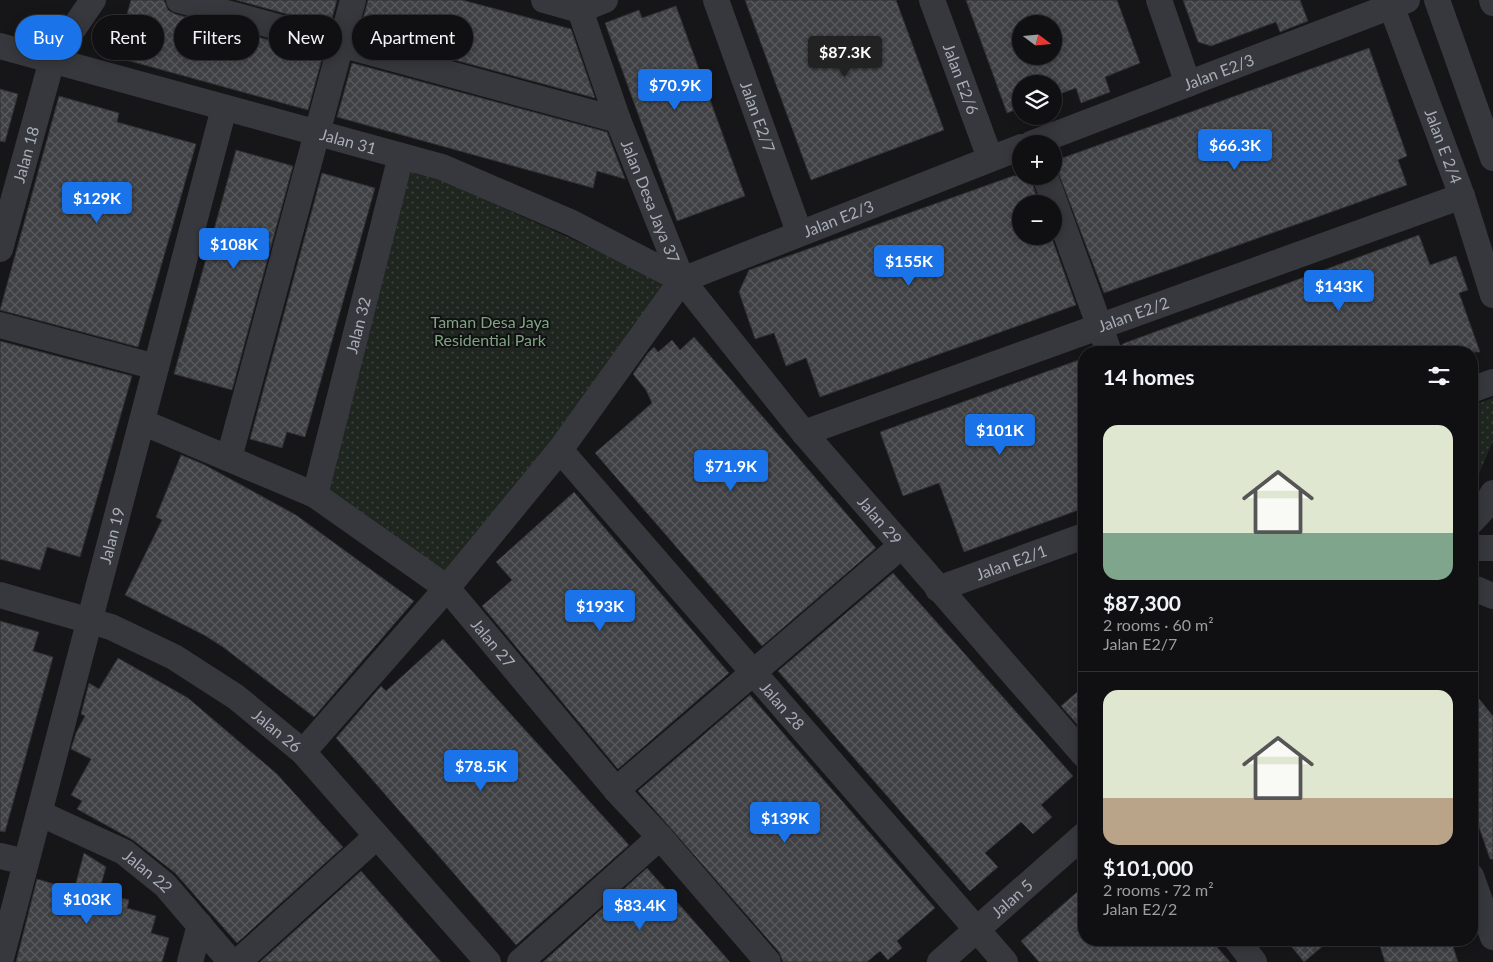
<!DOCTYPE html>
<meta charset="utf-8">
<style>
body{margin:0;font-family:Lato,sans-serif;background:#1e1e20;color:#f1f3f6;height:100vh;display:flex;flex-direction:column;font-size:19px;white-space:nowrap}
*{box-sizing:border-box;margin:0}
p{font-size:16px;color:#9c9d9f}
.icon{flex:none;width:28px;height:28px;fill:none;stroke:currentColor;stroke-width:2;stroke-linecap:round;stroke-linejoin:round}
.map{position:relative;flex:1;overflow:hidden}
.details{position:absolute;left:1078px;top:346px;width:400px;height:600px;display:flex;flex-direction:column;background:#101012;border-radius:20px;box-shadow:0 2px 12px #0003,0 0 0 1px #303032}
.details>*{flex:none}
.hud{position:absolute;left:15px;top:15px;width:475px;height:45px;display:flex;gap:10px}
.needle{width:32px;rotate:106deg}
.buttons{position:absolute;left:1012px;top:15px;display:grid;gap:10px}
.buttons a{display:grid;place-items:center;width:50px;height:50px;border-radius:50%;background:#101012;box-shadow:0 2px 12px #0003,0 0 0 1px #303032;font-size:25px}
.price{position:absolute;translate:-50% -42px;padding:0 11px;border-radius:5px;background:#1a73e8;color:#fff;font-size:16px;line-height:32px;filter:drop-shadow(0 1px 2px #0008)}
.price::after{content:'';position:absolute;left:50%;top:30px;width:15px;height:11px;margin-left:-8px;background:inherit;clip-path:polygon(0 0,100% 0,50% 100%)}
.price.on{background:#222;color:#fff}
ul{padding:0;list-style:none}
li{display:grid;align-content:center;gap:10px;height:265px;padding:0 25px}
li+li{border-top:1px solid #303032}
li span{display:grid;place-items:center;height:155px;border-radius:15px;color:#555}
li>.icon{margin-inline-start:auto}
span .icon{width:90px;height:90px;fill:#fffc;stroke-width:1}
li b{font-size:21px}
h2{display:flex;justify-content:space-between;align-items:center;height:60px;padding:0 25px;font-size:21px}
.chip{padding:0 18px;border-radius:22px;background:#101012;box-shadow:0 2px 12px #0003,0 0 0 1px #303032;font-size:18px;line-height:45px}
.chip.on{background:#1a73e8;color:#fff}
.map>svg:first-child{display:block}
</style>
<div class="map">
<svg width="1493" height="962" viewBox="0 0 1493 962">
<defs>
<pattern id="park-dots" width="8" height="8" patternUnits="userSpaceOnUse" patternTransform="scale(1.25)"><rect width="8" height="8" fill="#1e261f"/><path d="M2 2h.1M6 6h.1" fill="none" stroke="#3c433d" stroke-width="1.8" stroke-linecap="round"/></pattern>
<pattern id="building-cross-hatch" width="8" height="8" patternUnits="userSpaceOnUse" patternTransform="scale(1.25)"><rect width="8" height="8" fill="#404145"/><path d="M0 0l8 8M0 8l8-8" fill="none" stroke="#595a5e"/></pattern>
</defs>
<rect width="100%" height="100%" fill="#161618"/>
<path fill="url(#park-dots)" d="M411,166L673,285L446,577L329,489Z
M1493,398V441L1471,493V406Z"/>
<path fill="url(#building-cross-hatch)" stroke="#303034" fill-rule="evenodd" d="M131,0H164L168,10L175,14L323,55L308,110L115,57Z
M236,0H337L330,26Z
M368,0H462L571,29L595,98L359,34Z
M745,0H896L944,130L811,180Z
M966,0H1117L1140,63L1105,77L1110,92L1081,103L1076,88L1054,96V84H1021V108L1007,113ZM1021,24H1054V56H1021Z
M1183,0H1300L1308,21L1280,32L1276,22L1211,46L1198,42Z
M676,6L745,196L677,221L605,23L639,10L642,18Z
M1369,48L1407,156L1398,160L1407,185L1104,293L1054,161Z
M352,63L607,132L625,179L597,171L593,188L337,117Z
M0,89L18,94L5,142L0,141Z
M59,96L119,113L117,122L196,144L138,347L0,310Z
M236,150L293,166L232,390L174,374Z
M322,173L375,188L305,437L287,432L282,448L250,439Z
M1013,176H1030L1039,204H1021V236H1051L1076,305L820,397L806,358L786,366L774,333L755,339L739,292L749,270Z
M1419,235L1430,265L1456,256L1468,290L1459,293L1480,352H1124L1122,344Z
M694,337L876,548L762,646L595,453L652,403L646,390L633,374L648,353L654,347L658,352L672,340L680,350Z
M0,341L132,376L80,557L47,547L40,570L0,559Z
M1084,358V508L964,552L939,483L903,496L880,432Z
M181,455L203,464L296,515L414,601L314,717L223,647L204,635L125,595L162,520L156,517Z
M574,492L729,673L618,769L482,606L512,580L496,562Z
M893,573L1073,776L1041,805L1052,817L1033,834L1021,822L985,853L998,867L970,891L778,671Z
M0,621L39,632L33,651L53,657L5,832L0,831Z
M443,639L629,845L516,945L336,738L381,686L386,691Z
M118,658L188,698L277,774L343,847L237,943L175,873L133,840L77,809L82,801L71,795L91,759L71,749L76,733L85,716L81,714L89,683L99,689Z
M1084,686V732L1061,706Z
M1471,689L1493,716V859H1490L1471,804Z
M750,695L935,908L897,941L902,948L888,960L880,951L867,962H783L779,952L638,791Z
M84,853L106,867L99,892L129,900L127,908L156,916L151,933L169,938L162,962H16L37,879L74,890Z
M647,868L730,962H543Z
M361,871L441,962H260Z
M1084,886V940H1211L1230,962H1039L1021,941Z
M1286,940H1330L1304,962Z
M1378,940H1451L1458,962H1385Z"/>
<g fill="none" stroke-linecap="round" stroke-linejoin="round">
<g stroke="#37383d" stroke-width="26">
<path d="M179,0L618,120"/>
<path d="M544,0L580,10"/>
<path id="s1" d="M716,0L799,232"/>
<path id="s2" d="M932,0L990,158"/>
<path d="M1159,0L1188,84"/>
<path id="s3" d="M1389,0L1462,196L1493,295"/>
<path d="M1437,0L1493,158"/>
<path d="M1492,0L1493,3"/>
<path id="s4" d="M580,10L618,120L682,280L804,433L1084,755"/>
<path d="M580,10L605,0"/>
<path id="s5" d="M0,46L442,167L572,223L682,280"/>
<path id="s6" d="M1031,144L1407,0"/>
<path d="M1045,176L1109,352"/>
<path id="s7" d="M0,249L52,60L93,0"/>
<path id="s8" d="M682,280L1021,147"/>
<path d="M0,325L156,367"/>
<path d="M1471,390L1493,382"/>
<path id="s9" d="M142,422L315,495L447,588L616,790L660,837L768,962"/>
<path id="s10" d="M804,433L1462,196"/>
<path id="s11" d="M560,450L1005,962"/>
<path d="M229,458L353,0"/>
<path id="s12" d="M315,495L401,156"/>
<path d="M1471,522L1484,508L1493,493"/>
<path d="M1471,548H1493"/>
<path id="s13" d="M938,589L1084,536"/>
<path d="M1471,590L1476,589L1493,596"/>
<path id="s14" d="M0,595L111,627L174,657L236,697L303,752L488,962"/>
<path d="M303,752L447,588L560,450L682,280"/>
<path d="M616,790L901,546"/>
<path id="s15" d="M39,813L124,852L165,885L231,962"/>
<path d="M0,856L26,862"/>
<path d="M1471,876L1493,937"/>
<path d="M1237,940L1254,962"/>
<path id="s16" d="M0,962L224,108"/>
<path d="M190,962L200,925"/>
<path d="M238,962L377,836"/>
<path d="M520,962L660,837"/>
<path id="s17" d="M940,962L1084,835"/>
</g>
</g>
<g text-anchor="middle" stroke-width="4" stroke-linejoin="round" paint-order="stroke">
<g font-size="16" fill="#a8adb8" stroke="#111113">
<text dy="6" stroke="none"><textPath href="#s6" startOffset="201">Jalan E2/3</textPath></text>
<text dy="6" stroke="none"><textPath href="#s2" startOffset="84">Jalan E2/6</textPath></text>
<text dy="6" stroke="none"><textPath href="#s1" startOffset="124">Jalan E2/7</textPath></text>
<text dy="6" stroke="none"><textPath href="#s5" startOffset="361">Jalan 31</textPath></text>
<text dy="6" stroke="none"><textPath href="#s3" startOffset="156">Jalan E 2/4</textPath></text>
<text dy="6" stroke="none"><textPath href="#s7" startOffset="98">Jalan 18</textPath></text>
<text dy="6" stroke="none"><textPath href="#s4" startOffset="204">Jalan Desa Jaya 37</textPath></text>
<text dy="6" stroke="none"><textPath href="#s8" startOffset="168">Jalan E2/3</textPath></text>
<text dy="6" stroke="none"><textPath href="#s10" startOffset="350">Jalan E2/2</textPath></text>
<text dy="6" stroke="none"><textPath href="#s12" startOffset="175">Jalan 32</textPath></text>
<text dy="6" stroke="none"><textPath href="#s4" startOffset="600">Jalan 29</textPath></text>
<text dy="6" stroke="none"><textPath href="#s16" startOffset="441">Jalan 19</textPath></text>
<text dy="6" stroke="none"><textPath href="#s13" startOffset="78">Jalan E2/1</textPath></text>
<text dy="6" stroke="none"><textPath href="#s9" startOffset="421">Jalan 27</textPath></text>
<text dy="6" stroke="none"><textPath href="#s11" startOffset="339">Jalan 28</textPath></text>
<text dy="6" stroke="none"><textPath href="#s14" startOffset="312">Jalan 26</textPath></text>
<text dy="6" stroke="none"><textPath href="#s15" startOffset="124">Jalan 22</textPath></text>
<text dy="6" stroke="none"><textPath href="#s17" startOffset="96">Jalan 5</textPath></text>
</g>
<g font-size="16" fill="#7fa381" stroke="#111113">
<text x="490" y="328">Taman Desa Jaya<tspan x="490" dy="18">Residential Park</tspan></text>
</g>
</g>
</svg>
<div class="buttons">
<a><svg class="needle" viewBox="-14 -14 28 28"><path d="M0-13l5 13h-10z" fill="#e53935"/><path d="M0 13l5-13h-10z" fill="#9c9d9f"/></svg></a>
<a><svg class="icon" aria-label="layers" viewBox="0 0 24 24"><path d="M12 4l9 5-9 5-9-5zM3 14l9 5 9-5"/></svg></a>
<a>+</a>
<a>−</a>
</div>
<b class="price on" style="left:845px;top:78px">$87.3K</b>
<b class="price" style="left:675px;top:111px">$70.9K</b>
<b class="price" style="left:1235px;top:171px">$66.3K</b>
<b class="price" style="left:97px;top:224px">$129K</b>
<b class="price" style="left:234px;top:270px">$108K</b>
<b class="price" style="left:909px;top:287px">$155K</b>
<b class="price" style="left:1339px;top:312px">$143K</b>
<b class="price" style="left:1000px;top:456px">$101K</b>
<b class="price" style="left:731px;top:492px">$71.9K</b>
<b class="price" style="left:600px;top:632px">$193K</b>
<b class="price" style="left:481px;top:792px">$78.5K</b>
<b class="price" style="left:785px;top:844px">$139K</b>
<b class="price" style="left:87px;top:925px">$103K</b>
<b class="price" style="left:640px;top:931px">$83.4K</b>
<div class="hud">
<a class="chip on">Buy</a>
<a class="chip">Rent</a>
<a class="chip">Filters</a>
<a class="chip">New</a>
<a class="chip">Apartment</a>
</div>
<section class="details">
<h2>14 homes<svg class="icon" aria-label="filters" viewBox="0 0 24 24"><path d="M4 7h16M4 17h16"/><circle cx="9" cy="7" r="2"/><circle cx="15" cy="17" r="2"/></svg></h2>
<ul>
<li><span style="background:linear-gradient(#dfe7d0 70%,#7fa58c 0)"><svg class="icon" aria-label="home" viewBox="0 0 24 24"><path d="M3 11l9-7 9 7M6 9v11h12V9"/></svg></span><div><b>$87,300</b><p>2 rooms · 60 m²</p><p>Jalan E2/7</p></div></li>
<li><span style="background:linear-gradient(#dfe7d0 70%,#b9a48a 0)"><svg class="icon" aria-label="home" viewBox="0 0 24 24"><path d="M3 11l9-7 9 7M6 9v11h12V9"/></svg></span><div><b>$101,000</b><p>2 rooms · 72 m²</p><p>Jalan E2/2</p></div></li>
</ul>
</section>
</div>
